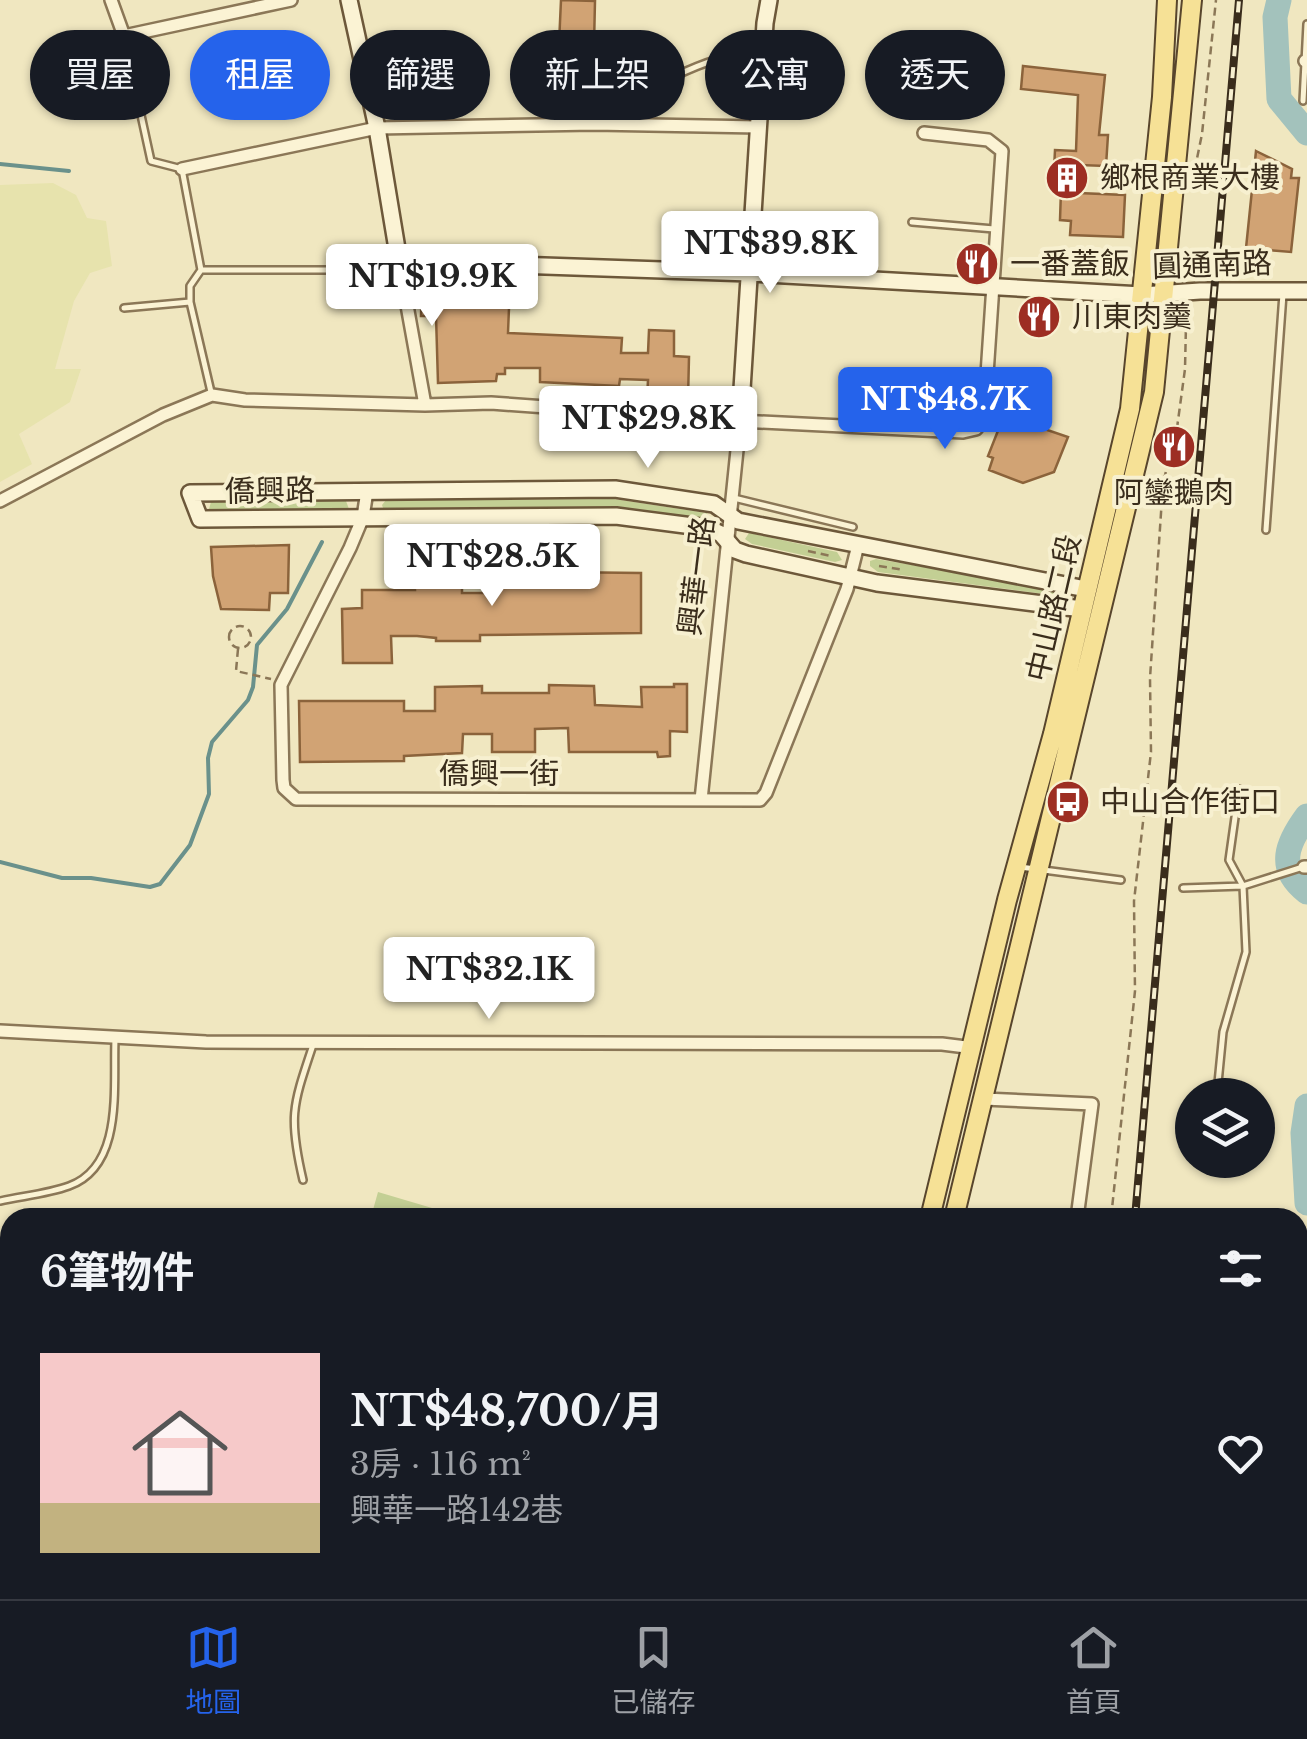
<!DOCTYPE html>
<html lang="zh-TW">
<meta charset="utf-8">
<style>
body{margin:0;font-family:"Libre Baskerville","Noto Sans TC",serif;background:#242831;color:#f1f3f6;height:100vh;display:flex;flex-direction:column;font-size:38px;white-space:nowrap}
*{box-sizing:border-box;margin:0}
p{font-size:32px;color:#9ea1a6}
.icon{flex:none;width:55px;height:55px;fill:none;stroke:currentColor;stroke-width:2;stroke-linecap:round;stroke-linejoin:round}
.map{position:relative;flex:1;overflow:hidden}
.side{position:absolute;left:0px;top:1208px;width:1308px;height:392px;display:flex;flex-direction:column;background:#171b24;border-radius:30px 30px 0 0;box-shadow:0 2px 8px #0004}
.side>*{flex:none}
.banner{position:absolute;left:30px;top:30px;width:1248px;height:90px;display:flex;gap:20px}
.controls{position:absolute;left:1175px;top:1078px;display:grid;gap:20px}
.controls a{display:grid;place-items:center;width:100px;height:100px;border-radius:50%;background:#171b24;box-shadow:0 2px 8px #0004;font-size:50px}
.price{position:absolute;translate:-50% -85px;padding:0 22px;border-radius:10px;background:#fff;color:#222;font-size:32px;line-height:65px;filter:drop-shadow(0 2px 5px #0008)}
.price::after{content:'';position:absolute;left:50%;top:60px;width:30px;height:22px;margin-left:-15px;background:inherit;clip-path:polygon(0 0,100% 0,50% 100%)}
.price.on{background:#2563eb;color:#fff}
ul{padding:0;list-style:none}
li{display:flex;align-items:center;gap:30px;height:250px;padding:0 40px}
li+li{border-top:2px solid #363941}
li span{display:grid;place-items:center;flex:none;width:280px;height:200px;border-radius:0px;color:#555}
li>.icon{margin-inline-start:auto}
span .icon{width:120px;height:120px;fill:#fffc;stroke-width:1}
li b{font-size:42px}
h2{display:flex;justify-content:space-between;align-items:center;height:120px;padding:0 40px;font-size:42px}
.tag{padding:0 35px;border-radius:45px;background:#171b24;box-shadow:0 2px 8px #0004;font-size:35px;line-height:90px}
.tag.on{background:#2563eb;color:#fff}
.tab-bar{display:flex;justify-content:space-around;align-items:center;height:140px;border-top:2px solid #363941;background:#171b24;font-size:28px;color:#9ea1a6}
.tab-bar a{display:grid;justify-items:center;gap:5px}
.tab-bar .on{color:#2563eb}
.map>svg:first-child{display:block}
</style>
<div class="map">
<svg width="1307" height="1599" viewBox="0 0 1307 1599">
<rect width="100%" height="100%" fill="#f0e7c0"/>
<path fill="#e7e3ad" d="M53,183L76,195L87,218L106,221L112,266L90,273L74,301L55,369H81L70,402L19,434L32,464L0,482V185Z"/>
<path fill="#c3cf94" d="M614,499L707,513L708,517L702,519L613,507L383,508L382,505L386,500Z
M219,501H346L349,509H209L211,502Z
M749,533L837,552L842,560L835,562L752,544L745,539Z
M876,559L1058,589L1064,594H1044L878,572L870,566V561Z
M378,1192L432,1208L429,1217H371Z"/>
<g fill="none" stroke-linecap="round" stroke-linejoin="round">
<path stroke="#6a918b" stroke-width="4" d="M0,164L69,171
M0,862L62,878H91L150,887L160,884L190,845L209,794L208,758L212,742L248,700L253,687L257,645L287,609L322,542
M0,1488L10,1495
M449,1590L527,1599
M1252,1599L1258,1590"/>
<path stroke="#a3c2bc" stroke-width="25" d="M1279,0L1275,17L1279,99L1307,133
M1307,816C1287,843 1276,868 1307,892
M1307,1106L1303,1133L1307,1203
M1289,1599L1307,1590"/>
</g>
<path fill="#d1a374" stroke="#8b633b" stroke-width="2.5" d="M561,0L595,1L594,45L559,44Z
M1023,66L1105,75L1099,135H1108L1106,166L1080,165L1079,193L1125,195L1123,237L1070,235L1071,221L1060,220L1061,190H1053L1055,150L1076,151L1078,95L1021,89Z
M428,75L430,108L386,110L384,78Z
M1256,151L1292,169L1291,178H1299L1291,252L1246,248Z
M422,280L510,283L508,333L622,338L621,353H648L649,330L674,331V356L689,357L688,400L647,399L648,380L620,379L619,386L540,382V368H505V374H497L496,381L438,383L436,316H421Z
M1009,417L1068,437L1054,472L1023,483L989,470L993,458L988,456L1003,418L1008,420Z
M289,545L288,593H270L269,610L221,609L213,576L211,547Z
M414,567H426V573H462V593H487L488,572L522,573V569L533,568L558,569V572L641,573V633L480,635V641H436V638L417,636H391L392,663H343L342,609L362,608V590H415Z
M674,684H687V732L670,731V756L658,757L657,752H569L568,728L535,729V752H492V734H463L462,753L404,756V761L300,762L299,701H404V711H435V687L482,686V693H549V685L594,686L595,705L642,707L641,687H674Z"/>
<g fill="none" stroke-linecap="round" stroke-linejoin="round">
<g stroke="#8b7757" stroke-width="10">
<path id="lane" d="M124,37L151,161L182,169L201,270L190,286V302L211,392
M1303,101L1307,24
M596,122C643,92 702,55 759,51
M912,222L994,229
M201,270H369L397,261
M124,308L190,302
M734,498L853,527
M1266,530L1283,294
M1020,867L1121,880
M1183,888L1243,886L1303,867
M1218,1083L1223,1032L1246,952L1243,886L1229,860L1239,789
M303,1180C288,1116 293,1105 313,1045
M0,1201C22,1196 47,1194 69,1186C124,1166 113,1087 115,1040
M161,1590L169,1599
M1153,1599V1590
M1222,1599L1227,1590"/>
</g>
<g stroke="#8b7757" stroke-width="16">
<path id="street" d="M111,0L124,36L291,0
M1305,61L1307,62
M182,169L377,128L594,124L759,127
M399,261L425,405
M367,491L363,517L350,548L281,685L283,780L284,788L296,799L760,800L766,793L847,589L858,545
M0,501L163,415L212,395L245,400L425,405L491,403L740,421L963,432L976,429L984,419L1002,151L988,140L924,133
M701,800L740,421
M1304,867H1307
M0,1031L206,1042L942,1044L974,1048
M984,1099L1092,1104L1077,1218
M1298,1412L1307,1413
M915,1590L953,1599
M987,1599L989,1590"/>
</g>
<g stroke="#6d583a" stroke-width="20">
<path id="secondary" d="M349,0L377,128L399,261L750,273L1142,295L1200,291H1307
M740,421L765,23L769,0
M1082,609L877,583L746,554L735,550L721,534L708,528L616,516L200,519L190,493L615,489L714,504L738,521L758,525L1086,589"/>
</g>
<g stroke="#58452c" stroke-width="22">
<path id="primary" d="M930,1218L1007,900L1053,734L1130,409L1162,97L1167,0
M954,1218L1154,392L1192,0
M834,1599L836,1590
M859,1599L861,1590"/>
</g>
<path stroke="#8b7757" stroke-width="2.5" stroke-dasharray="8 5" stroke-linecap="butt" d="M1192,183L1202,134L1216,0
M808,551L831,556
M879,566L904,570
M229 637a11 11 0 1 1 22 0a11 11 0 1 1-22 0Z
M238,649L236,671L271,679
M1111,1218L1135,991L1134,901L1151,752L1150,678L1163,483L1177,428L1185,369L1186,324L1183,310
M1064,1599L1066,1590
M1073,1599L1074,1590"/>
<use href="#lane" stroke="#fbf3d4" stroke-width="5"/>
<use href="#street" stroke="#fbf3d4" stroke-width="11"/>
<use href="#secondary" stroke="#fbf3d4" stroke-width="15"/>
<use href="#primary" stroke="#f6e196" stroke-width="18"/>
<g stroke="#3a2d1c" stroke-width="8">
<path id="rail" d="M1135,1218L1239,0
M1091,1599L1092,1590"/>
</g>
<use href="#rail" stroke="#f7f0d0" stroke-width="4" stroke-dasharray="11" stroke-linecap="butt"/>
</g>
<defs>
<g id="building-disc" transform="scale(2.25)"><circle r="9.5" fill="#9d2e23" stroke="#f7f0d0"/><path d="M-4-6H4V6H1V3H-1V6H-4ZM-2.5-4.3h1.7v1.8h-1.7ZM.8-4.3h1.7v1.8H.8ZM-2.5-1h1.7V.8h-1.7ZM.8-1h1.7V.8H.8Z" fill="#fff"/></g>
<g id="restaurant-disc" transform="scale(2.25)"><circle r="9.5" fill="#9d2e23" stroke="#f7f0d0"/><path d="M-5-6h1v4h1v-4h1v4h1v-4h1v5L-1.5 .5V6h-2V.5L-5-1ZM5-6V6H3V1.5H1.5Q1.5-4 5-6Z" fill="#fff"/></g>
<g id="bus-disc" transform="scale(2.25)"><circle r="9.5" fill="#9d2e23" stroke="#f7f0d0"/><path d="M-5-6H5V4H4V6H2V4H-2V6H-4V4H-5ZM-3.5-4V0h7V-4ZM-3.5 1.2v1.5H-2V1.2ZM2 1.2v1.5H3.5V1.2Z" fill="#fff"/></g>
</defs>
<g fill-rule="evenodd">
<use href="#building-disc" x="1067" y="178"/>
<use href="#restaurant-disc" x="977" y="264"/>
<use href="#restaurant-disc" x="1039" y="317"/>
<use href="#restaurant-disc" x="1174" y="447"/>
<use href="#bus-disc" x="1068" y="802"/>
</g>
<g text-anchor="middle" stroke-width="8" stroke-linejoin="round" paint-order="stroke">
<g font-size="30" fill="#3a2d1c" stroke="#f7f0d0" text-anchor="start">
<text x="1100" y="188">鄉根商業大樓</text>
<text x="1010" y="274">一番蓋飯</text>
<text x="1072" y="327">川東肉羹</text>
<text x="1174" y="503" text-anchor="middle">阿鑾鵝肉</text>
<text x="1100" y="812">中山合作街口</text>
</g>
<g font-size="30" fill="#3a2d1c" stroke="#f7f0d0">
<text transform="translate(1212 265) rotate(-2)" y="10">圓通南路</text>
<text transform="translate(270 491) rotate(-1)" y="10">僑興路</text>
<text transform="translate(697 576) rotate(-83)" y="10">興華一路</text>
<text transform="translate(1054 608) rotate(-77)" y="10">中山路二段</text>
<text x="499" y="784">僑興一街</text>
</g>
</g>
</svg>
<div class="controls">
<a><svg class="icon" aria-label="layers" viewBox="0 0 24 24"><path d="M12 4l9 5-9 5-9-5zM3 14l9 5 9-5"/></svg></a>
</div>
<b class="price" style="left:770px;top:296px">NT$39.8K</b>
<b class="price" style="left:432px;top:329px">NT$19.9K</b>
<b class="price on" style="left:945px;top:452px">NT$48.7K</b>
<b class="price" style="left:648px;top:471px">NT$29.8K</b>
<b class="price" style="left:492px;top:609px">NT$28.5K</b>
<b class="price" style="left:489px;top:1022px">NT$32.1K</b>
<div class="banner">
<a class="tag">買屋</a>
<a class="tag on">租屋</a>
<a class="tag">篩選</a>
<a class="tag">新上架</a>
<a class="tag">公寓</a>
<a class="tag">透天</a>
</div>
<section class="side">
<h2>6筆物件<svg class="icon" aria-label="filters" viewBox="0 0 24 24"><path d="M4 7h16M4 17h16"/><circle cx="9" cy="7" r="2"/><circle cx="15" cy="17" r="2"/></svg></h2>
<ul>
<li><span style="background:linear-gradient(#f6c9c9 75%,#c2b280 0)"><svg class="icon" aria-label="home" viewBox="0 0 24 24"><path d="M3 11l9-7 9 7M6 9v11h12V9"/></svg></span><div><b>NT$48,700/月</b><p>3房 · 116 m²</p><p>興華一路142巷</p></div><svg class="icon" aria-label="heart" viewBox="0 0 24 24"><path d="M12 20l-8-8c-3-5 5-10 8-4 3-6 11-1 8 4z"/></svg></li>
</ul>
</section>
</div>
<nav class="tab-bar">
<a class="on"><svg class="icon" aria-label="map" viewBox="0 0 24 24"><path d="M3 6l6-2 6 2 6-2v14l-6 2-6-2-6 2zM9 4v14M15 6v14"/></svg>地圖</a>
<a><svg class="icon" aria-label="saved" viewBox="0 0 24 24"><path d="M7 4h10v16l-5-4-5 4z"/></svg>已儲存</a>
<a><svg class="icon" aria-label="home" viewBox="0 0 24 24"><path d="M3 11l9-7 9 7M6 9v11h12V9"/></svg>首頁</a>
</nav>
